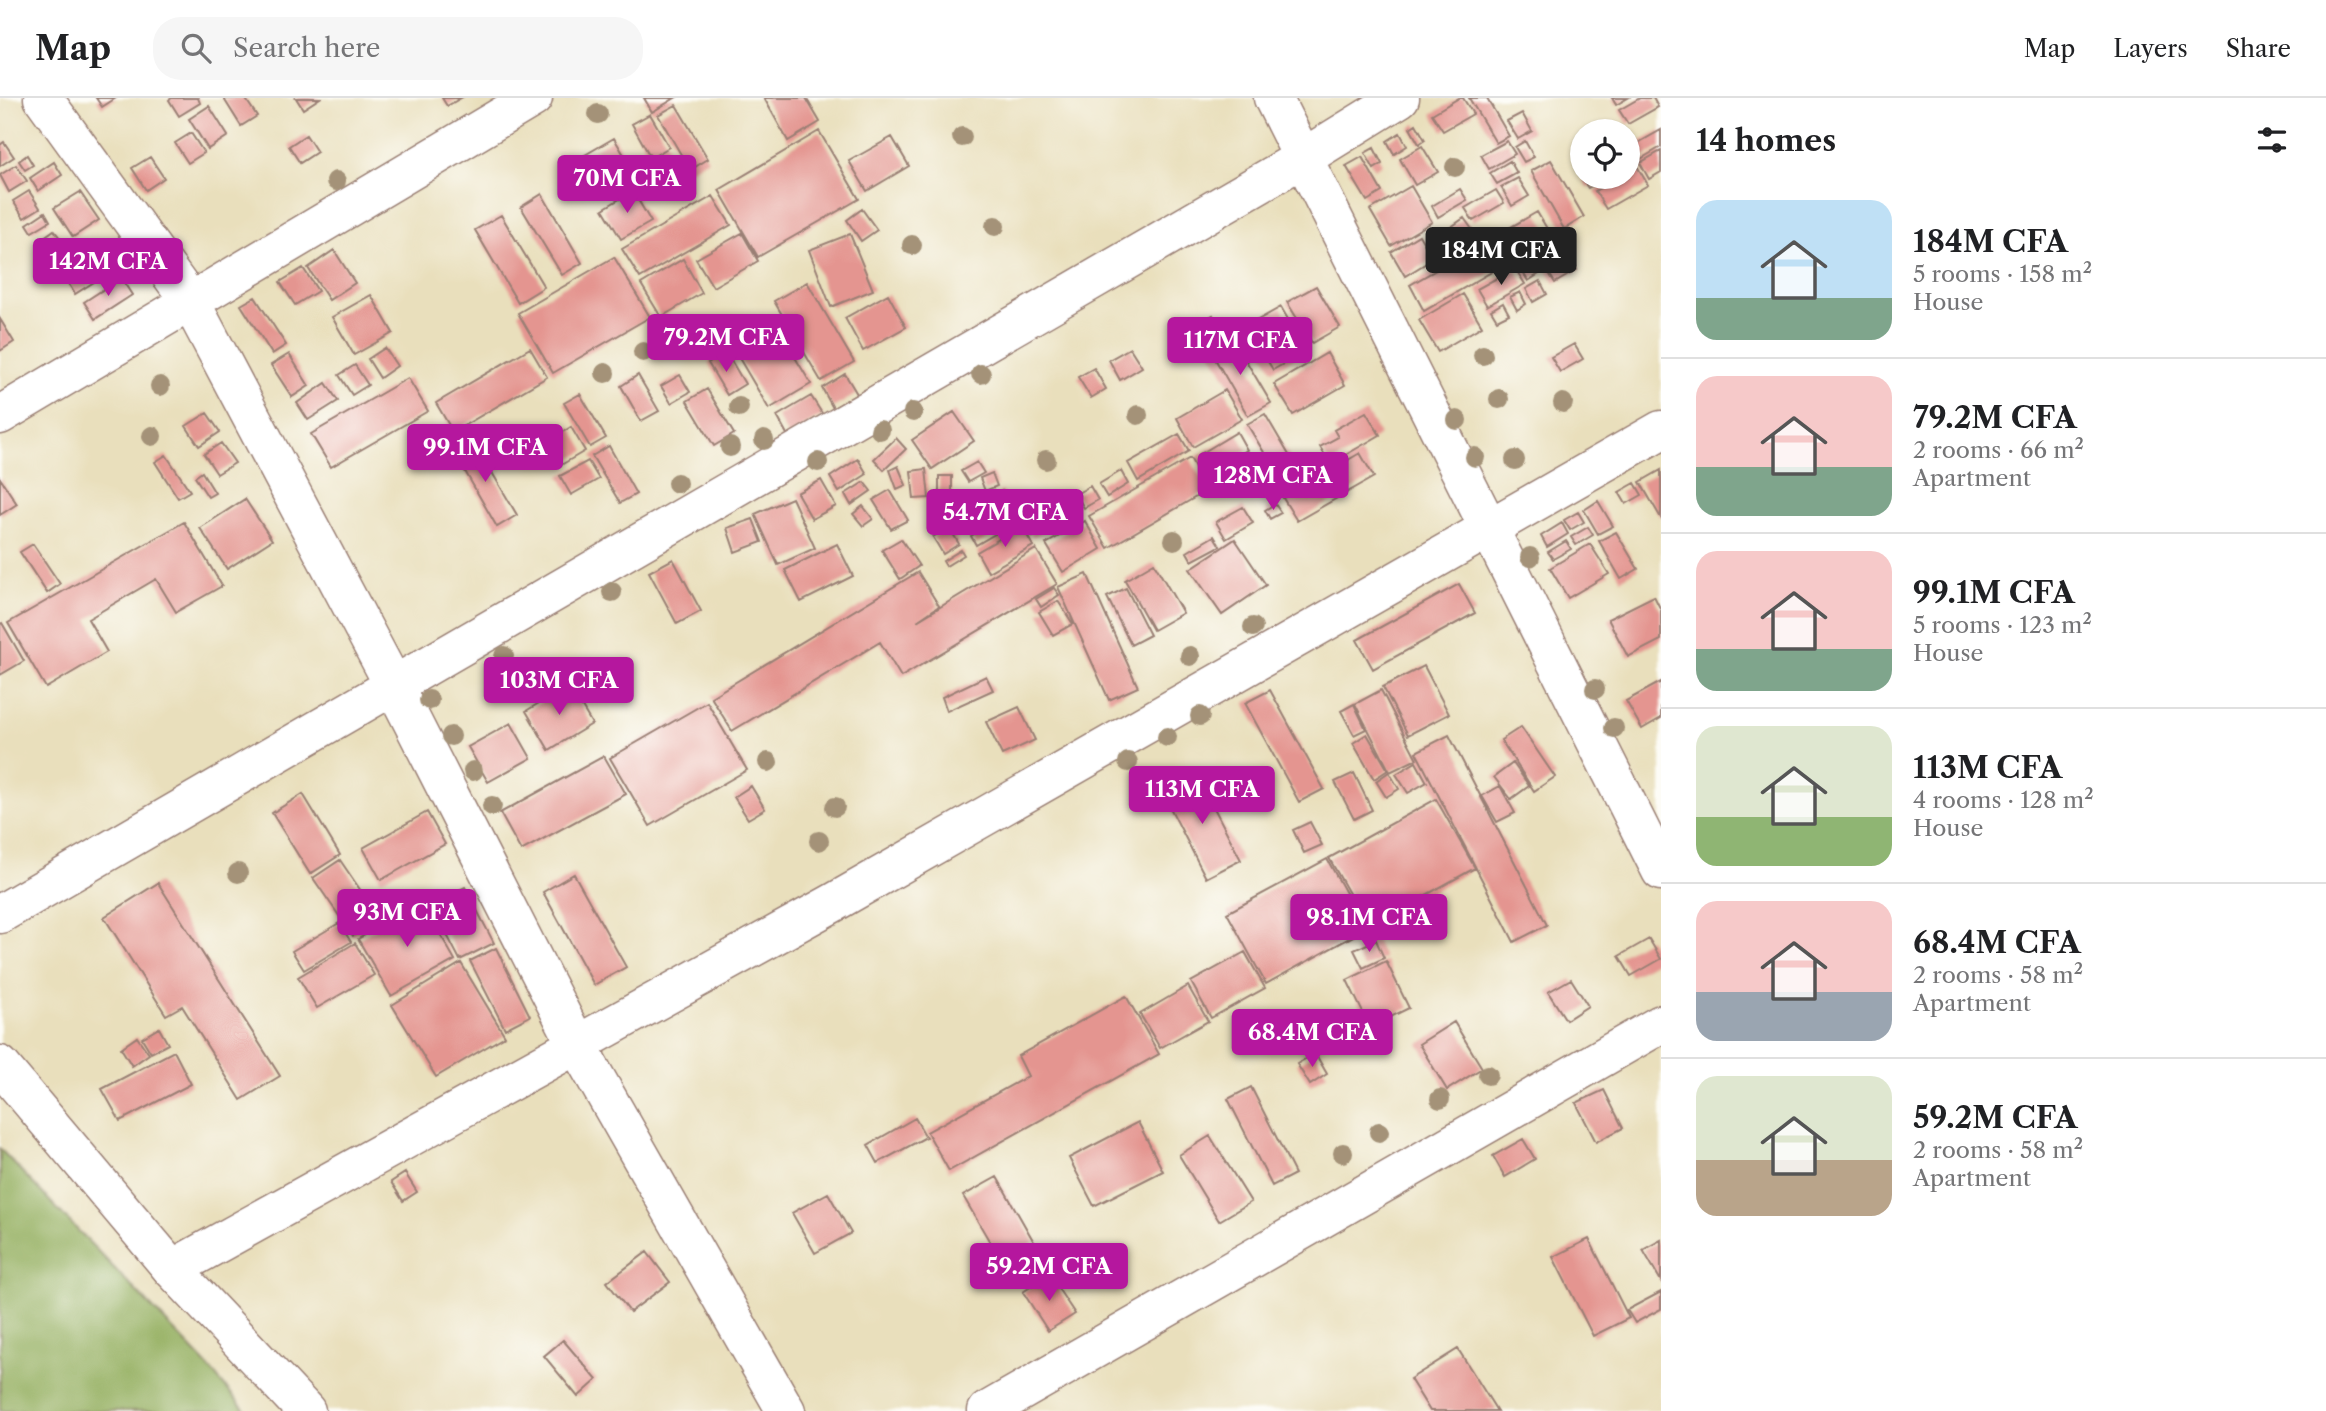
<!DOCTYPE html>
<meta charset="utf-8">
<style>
body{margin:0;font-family:"Libre Caslon Text",serif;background:#f6f6f6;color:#202124;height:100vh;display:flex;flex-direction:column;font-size:26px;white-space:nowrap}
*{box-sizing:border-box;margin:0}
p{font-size:23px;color:#757577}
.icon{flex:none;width:38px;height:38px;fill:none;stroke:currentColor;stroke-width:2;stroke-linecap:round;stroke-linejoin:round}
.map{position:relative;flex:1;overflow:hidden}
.panel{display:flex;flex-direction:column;background:#fff;width:665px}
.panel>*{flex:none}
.buttons{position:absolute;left:1570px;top:21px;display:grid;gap:14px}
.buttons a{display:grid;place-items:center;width:70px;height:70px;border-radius:50%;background:#fff;box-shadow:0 2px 5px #0004;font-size:35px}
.price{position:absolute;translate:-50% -60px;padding:0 16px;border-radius:7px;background:#b5179e;color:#fff;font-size:23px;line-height:46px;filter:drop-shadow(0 2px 4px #0008)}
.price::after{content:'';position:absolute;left:50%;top:42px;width:21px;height:16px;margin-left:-10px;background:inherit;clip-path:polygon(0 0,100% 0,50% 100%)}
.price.selected{background:#222;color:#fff}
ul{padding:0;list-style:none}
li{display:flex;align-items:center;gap:21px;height:175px;padding:0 35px}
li+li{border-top:2px solid #e0e0e0}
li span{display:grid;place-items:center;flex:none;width:196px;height:140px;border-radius:21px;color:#555}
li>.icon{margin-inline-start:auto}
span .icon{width:84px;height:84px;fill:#fffc;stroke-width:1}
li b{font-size:30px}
h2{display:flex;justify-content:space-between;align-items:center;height:84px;padding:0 35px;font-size:30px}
header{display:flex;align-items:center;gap:42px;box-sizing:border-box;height:98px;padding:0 35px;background:#fff;border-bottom:2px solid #e0e0e0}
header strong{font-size:33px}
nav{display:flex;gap:38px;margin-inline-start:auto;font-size:24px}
.search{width:490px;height:63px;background:#f6f6f6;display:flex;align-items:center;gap:18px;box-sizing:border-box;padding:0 24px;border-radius:28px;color:#757577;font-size:26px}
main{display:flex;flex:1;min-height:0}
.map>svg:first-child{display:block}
</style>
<header>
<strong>Map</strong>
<div class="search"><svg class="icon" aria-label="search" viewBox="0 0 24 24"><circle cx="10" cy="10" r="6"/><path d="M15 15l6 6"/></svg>Search here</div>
<nav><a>Map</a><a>Layers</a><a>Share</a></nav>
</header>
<main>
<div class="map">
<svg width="1661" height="1313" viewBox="0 0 1661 1313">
<rect width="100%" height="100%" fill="#fdfcf7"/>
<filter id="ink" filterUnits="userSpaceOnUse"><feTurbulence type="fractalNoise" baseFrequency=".0143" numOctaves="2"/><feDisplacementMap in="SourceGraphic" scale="14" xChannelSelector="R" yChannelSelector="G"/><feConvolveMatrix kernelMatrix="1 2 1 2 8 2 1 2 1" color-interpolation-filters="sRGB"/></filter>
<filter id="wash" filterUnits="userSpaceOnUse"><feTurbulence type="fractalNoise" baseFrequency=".00686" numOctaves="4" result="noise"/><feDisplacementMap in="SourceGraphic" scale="28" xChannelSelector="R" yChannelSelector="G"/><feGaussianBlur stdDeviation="1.57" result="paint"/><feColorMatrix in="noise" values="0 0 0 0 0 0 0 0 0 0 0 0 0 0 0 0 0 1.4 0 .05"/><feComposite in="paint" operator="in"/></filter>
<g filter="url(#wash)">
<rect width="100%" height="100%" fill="#e9dfbc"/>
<path fill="#95b062" stroke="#706846" stroke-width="2" d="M0,1051L204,1264L246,1313H0Z"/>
<g id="blocks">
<path fill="#e49590" d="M96,0H116L102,9Z
M172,0H198L200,5L179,18L169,2Z
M245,0L257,18L241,28L224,1Z
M296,0H320L303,11Z
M442,0H461L447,8Z
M644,0H675L652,14Z
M764,0H806L820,24L788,43Z
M1459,0H1463L1473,16L1443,33L1432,16Z
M1469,0H1487L1509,38L1496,45Z
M1612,0H1628L1616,7Z
M1640,0H1653L1658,9L1628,26L1619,12Z
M676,7L708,61L690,72L658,17Z
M209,8L228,38L208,51L189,21Z
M1522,15L1532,33L1518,41L1507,23Z
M650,16L669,49L651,60L632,26Z
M1416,26L1425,42L1419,46L1410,30Z
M1661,32V49L1639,62L1631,49Z
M819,33L859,101L758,159L719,92Z
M191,35L204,55L188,65L175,45Z
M1400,35L1407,48L1394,56L1387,43Z
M306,37L317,54L300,65L289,48Z
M892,39L909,68L867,93L849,63Z
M614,40L634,74L598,95L578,61Z
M1507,43L1515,56L1489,71L1481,57Z
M1525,43L1534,59L1524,64L1515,49Z
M4,44L14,59L0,68V47Z
M1422,48L1438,74L1415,87L1400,61Z
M1374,50L1382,66L1374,71L1365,55Z
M1661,53V74L1649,81L1640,65Z
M27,57L33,67L25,72L19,63Z
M150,59L164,80L146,92L132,70Z
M1362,59L1382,94L1367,103L1346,68Z
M1551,62L1584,119L1564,131L1531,73Z
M1510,63L1517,75L1497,86L1490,75Z
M54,64L62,77L38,93L30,80Z
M16,67L27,83L9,94L0,77Z
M1637,68L1648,87L1606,111L1595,93L1619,79H1628V74Z
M1590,79H1607L1588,90L1583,83Z
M1518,80L1529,98L1512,108L1501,89Z
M1411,88L1432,124L1391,148L1370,112Z
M1460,91L1467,102L1438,119L1432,108Z
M1496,92L1504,105L1473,123L1465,110Z
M29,93L40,110L24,120L13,103Z
M633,93L651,124L621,141L603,111Z
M80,94L99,122L73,139L54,110Z
M542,96L582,165L562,177L521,109Z
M713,98L731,127L640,180L622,151Z
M862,111L877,132L861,143L847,122Z
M45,114L50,123L32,134L27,126Z
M1537,114L1552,139L1424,213L1410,187Z
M501,117L544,189L518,205L475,132Z
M1464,120L1474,134L1446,152L1437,139Z
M54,132L60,140L45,149L40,142Z
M742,135L758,163L713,189L696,161Z
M850,136L873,192L831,209L809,152Z
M1419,137L1433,161L1405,178L1391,154Z
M1562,141L1568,152L1543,166L1537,156Z
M68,143L94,184L75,196L49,155Z
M334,152L355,185L329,202L308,170Z
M614,159L650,219L553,275L518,215Z
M1570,159L1577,172L1555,185L1547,172Z
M1530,160L1539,176L1528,183L1518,166Z
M683,161L702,195L661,219L641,186Z
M303,170L318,193L295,207L280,184Z
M1515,170L1525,186L1487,208L1477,191Z
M121,180L132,197L95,221L84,204Z
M1540,183L1547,196L1533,204L1526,191Z
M807,184L854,264L821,283L774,203Z
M1316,188L1340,229L1312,245L1287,204Z
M1520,194L1526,206L1517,212L1510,199Z
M888,196L906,229L863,253L845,220Z
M1463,196L1482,228L1438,254L1419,222Z
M371,197L393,235L354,257L332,219Z
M255,199L286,247L272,256L241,207Z
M1503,205L1509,216L1497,222L1491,212Z
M1281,209L1306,253L1273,272L1247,228Z
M1213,217L1223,235L1202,247L1191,230Z
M0,221L14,244L0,253Z
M781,236L811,286L769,311L739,260Z
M1232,239L1271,305L1248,318L1210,252Z
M1574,246L1583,261L1560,274L1551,259Z
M385,250L397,268L380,280L368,261Z
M530,250L547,279L453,334L436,305Z
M1130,250L1142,269L1120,282L1109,262Z
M726,254L745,286L727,297L708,265Z
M1327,255L1345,287L1293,317L1274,286Z
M289,256L309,288L292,299L271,267Z
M355,267L368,287L352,297L339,277Z
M1094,270L1106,291L1091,300L1078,279Z
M845,276L857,296L833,310L822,290Z
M638,277L659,313L641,323L621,288Z
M680,277L690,294L671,305L661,288Z
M408,280L428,313L331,369L311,336Z
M326,285L338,303L308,322L297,305Z
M707,291L734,336L714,348L687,303Z
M1225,292L1242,321L1193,349L1177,320Z
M580,296L606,340L590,349L564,305Z
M811,298L823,317L788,338L777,318Z
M954,314L974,343L932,371L912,342Z
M1366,314L1380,337L1330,366L1320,349L1338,339L1334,332Z
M207,315L220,334L199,348L186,328Z
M1265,316L1303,381L1286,391L1247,326Z
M571,329L585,353L561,367L547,344Z
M1237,334L1247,352L1207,376L1197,358Z
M1179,336L1189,353L1138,383L1128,365Z
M896,340L906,351L884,372L874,361Z
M473,342L517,417L497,429L454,354Z
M221,345L235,365L217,376L204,356Z
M609,348L636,396L620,405L592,358Z
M1360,355L1374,379L1297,423L1283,400Z
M166,357L190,393L178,400L155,364Z
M1190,360L1208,392L1108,450L1089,418Z
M858,361L867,376L839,394L830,379Z
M588,363L599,381L571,397L560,378Z
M977,364L984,375L968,384L961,373Z
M898,368L906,387L897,391L890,372Z
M926,371L929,400L914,401L911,373Z
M1661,372V420L1640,384Z
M1121,373L1128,386L1107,399L1099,386Z
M202,374L215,395L208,399L195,379Z
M992,375L997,388L985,393L980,380Z
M939,378H952V412H939Z
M0,380L17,406L0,417Z
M821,382L836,408L812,421L797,395Z
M864,384L871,393L851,407L845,396Z
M1635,385L1642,397L1626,406L1619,394Z
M1090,388L1098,402L1084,410L1076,396Z
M890,392L908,422L891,431L873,402Z
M1002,393L1010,403L1001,410L993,401Z
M792,400L815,450L778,467L755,416Z
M1069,400L1077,413L1069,418L1060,404Z
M245,401L272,442L227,471L200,430Z
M1598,403L1613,428L1598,436L1584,412Z
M1275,406L1281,415L1270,421L1265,412Z
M863,408L873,421L863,428L853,416Z
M1056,408L1065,424L1055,429L1046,414Z
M1243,409L1253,425L1226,441L1216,424Z
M1014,413L1019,422L976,447L971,438Z
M1578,414L1584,424L1570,432L1564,422Z
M1036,419L1044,433L1033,439L1025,426Z
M753,421L762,444L735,454L727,430Z
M1085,423L1101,451L1063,474L1046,446Z
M184,424L222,488L176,514L156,481L88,521L107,554L46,590L8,525Z
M1562,425L1568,436L1547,449L1541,438Z
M1022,428L1033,448L988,474L977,454Z
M949,429L959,446L943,456L933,439Z
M1588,429L1593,437L1576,447L1571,439Z
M1616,434L1638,471L1621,481L1599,443Z
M1214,438L1220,448L1192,463L1187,454Z
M901,441L919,468L900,481L882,452Z
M1235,441L1266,487L1222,517L1190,471Z
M1566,443L1571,451L1553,461L1548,454Z
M33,446L60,486L47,495L20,454Z
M837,446L853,478L801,504L785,472Z
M1590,446L1609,476L1568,500L1550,470Z
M1036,451L1057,486L901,579L880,544L732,633L711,599L918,474L939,508L917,523Z
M961,452L964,457L946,468L943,463Z
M673,461L701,513L677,526L649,474Z
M1154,465L1183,515L1153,532L1125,482Z
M1087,476L1138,589L1109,602L1058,489Z
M1459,486L1475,515L1373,571L1357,542Z
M1054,490L1059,497L1041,509L1036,501Z
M1126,490L1150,537L1131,547L1107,499Z
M1654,498L1661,512V542L1628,559L1608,521Z
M1058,503L1073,526L1053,537L1039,514Z
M2,525L24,563L0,577V526Z
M1424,568L1449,616L1408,637L1383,589Z
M986,578L993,592L947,613L942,599Z
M1661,584V620L1642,631L1626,603Z
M569,587L592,626L549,652L526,613Z
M1270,592L1324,691L1299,704L1245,605Z
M1381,592L1417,661L1390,674L1355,606Z
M707,604L747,672L650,728L610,660Z
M1354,606L1366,631L1354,637L1341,613Z
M1019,609L1035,642L1002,657L986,624Z
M511,625L531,660L488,684L468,649Z
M1521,629L1555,679L1534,693L1501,642Z
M1367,636L1388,672L1374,681L1353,645Z
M1449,637L1547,827L1514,844L1416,654Z
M604,658L626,696L521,753L500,715Z
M1416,664L1427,684L1408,695L1396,676Z
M1513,665L1529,688L1511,701L1494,679Z
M1389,674L1399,691L1386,699L1376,683Z
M1354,675L1372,712L1354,721L1335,684Z
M1197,677L1241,762L1206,780L1162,694Z
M751,688L765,711L748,721L734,699Z
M1500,688L1515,715L1497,724L1482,698Z
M303,696L340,757L310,776L272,715Z
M1436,701L1475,770L1368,829L1329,760Z
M427,714L445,746L381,782L363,750Z
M1310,724L1322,747L1304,755L1293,732Z
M1327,761L1366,831L1266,886L1227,815Z
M340,762L380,821L353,838L313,780Z
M574,776L626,869L594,887L543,794Z
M158,785L280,978L241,1002L182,908L166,917L104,819Z
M465,789L494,845L460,862L431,806Z
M422,804L455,862L391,898L358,841Z
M339,825L351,844L304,872L292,853Z
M1649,841L1661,861L1631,878L1619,858Z
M1376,842L1384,860L1363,870L1354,852Z
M355,845L374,877L317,910L298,879Z
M496,850L530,918L505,931L470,863Z
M1245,854L1265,890L1211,920L1191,884Z
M1386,863L1409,910L1370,929L1347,882Z
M461,865L505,938L436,979L392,907Z
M1571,881L1588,908L1566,922L1548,894Z
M1188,888L1208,923L1160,950L1140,916Z
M1126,898L1159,956L949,1073L927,1034L1028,978L1018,958Z
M1454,924L1482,970L1447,992L1419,946Z
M159,930L168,946L151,955L142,940Z
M137,939L149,956L132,968L121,950Z
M174,953L191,986L120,1023L102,991Z
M1315,955L1327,976L1310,987L1297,966Z
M1251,989L1295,1076L1272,1088L1228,1001Z
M1604,992L1623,1030L1596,1044L1576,1005Z
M915,1020L926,1039L878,1065L868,1047Z
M1138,1024L1163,1073L1094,1108L1069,1060Z
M1210,1038L1251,1104L1219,1123L1179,1057Z
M1523,1041L1535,1061L1505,1079L1493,1058Z
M405,1075L417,1094L403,1103L391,1084Z
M997,1079L1034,1144L1001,1163L963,1098Z
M828,1095L851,1135L815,1155L792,1115Z
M1589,1141L1629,1220L1593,1238L1553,1159Z
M1661,1142V1183L1643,1152Z
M647,1154L670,1184L630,1214L607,1184Z
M1049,1177L1075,1216L1048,1233L1023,1194Z
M1661,1194V1211L1635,1225L1627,1212Z
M563,1242L597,1282L578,1299L544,1258Z
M1458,1251L1497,1313H1430L1410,1281Z"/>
</g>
</g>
<g filter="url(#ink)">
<use href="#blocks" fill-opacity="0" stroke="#9a7f74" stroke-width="2"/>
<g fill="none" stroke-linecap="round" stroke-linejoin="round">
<g stroke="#9a7f74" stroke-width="41">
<path id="minor" d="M43,0L190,203L393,586L577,947L786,1313
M1273,0L1661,773
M0,317L533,0
M0,816L1303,60L1400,0
M172,1171L833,805L1661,332
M987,1313L1661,926"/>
</g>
<g stroke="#9a7f74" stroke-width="41">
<path id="primary" d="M0,967L172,1171L306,1313"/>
</g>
<use href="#minor" stroke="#fff" stroke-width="38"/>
<use href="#primary" stroke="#fff" stroke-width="38"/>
</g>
<g fill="#a49278">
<circle cx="598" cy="16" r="10"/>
<circle cx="962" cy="39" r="10"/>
<circle cx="1455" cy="69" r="10"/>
<circle cx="336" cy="83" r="10"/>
<circle cx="995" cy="128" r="10"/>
<circle cx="912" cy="147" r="10"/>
<circle cx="697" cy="244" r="10"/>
<circle cx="643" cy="254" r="10"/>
<circle cx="1483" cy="257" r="10"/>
<circle cx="605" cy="275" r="10"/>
<circle cx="981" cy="276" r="10"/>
<circle cx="160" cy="288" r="10"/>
<circle cx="1499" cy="301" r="10"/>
<circle cx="1563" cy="305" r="10"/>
<circle cx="739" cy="309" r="10"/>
<circle cx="913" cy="314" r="10"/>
<circle cx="1138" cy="317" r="10"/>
<circle cx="1457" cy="322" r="10"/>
<circle cx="880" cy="332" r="10"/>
<circle cx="152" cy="338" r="10"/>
<circle cx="764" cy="342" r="10"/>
<circle cx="730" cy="349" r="10"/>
<circle cx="527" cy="353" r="10"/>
<circle cx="1475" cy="359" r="10"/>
<circle cx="1046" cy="362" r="10"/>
<circle cx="1515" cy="362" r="10"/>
<circle cx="818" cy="364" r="10"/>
<circle cx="677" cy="385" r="10"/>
<circle cx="1240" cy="385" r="10"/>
<circle cx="1174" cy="442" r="10"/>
<circle cx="1530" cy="459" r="10"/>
<circle cx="612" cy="494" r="10"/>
<circle cx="1253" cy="529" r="10"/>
<circle cx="504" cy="558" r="10"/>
<circle cx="1190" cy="558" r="10"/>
<circle cx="1595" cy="591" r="10"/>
<circle cx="429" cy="602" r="10"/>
<circle cx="1200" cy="618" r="10"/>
<circle cx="1614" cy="630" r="10"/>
<circle cx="451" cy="638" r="10"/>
<circle cx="1167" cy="639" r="10"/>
<circle cx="768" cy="664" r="10"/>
<circle cx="1128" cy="664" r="10"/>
<circle cx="473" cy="673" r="10"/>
<circle cx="492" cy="708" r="10"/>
<circle cx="835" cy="709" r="10"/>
<circle cx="819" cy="743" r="10"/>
<circle cx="238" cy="775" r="10"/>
<circle cx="1488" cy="977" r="10"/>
<circle cx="1440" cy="1001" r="10"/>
<circle cx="1379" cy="1034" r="10"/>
<circle cx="1343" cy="1055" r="10"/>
</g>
</g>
</svg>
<div class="buttons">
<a><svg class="icon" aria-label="locate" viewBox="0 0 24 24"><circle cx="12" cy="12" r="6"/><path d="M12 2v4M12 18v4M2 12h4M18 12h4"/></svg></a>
</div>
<b class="price" style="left:627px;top:117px">70M CFA</b>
<b class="price selected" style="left:1501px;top:189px">184M CFA</b>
<b class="price" style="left:108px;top:200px">142M CFA</b>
<b class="price" style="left:726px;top:276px">79.2M CFA</b>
<b class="price" style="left:1240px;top:279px">117M CFA</b>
<b class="price" style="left:485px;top:386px">99.1M CFA</b>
<b class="price" style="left:1273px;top:414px">128M CFA</b>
<b class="price" style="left:1005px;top:451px">54.7M CFA</b>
<b class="price" style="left:559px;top:619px">103M CFA</b>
<b class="price" style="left:1202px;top:728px">113M CFA</b>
<b class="price" style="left:407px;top:851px">93M CFA</b>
<b class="price" style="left:1369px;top:856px">98.1M CFA</b>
<b class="price" style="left:1312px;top:971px">68.4M CFA</b>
<b class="price" style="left:1049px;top:1205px">59.2M CFA</b>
</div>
<section class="panel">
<h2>14 homes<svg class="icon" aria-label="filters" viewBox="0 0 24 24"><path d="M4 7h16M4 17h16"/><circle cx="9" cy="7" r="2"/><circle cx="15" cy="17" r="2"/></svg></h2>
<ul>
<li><span style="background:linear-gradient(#bfe0f5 70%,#7fa58c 0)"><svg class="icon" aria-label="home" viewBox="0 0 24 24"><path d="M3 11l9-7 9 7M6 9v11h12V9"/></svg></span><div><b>184M CFA</b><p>5 rooms · 158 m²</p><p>House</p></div></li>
<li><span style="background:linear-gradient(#f6c9c9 65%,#7fa58c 0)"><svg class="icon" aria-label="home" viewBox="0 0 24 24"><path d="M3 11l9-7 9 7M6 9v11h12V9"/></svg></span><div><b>79.2M CFA</b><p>2 rooms · 66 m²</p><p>Apartment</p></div></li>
<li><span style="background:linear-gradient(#f6c9c9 70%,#7fa58c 0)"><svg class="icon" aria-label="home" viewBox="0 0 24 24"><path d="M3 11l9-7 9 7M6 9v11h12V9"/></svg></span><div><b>99.1M CFA</b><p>5 rooms · 123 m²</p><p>House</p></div></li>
<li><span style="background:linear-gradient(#dfe7d0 65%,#8fb573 0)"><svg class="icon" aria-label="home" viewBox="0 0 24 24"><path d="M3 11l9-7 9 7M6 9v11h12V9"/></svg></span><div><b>113M CFA</b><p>4 rooms · 128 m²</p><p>House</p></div></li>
<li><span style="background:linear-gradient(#f6c9c9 65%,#9aa5b1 0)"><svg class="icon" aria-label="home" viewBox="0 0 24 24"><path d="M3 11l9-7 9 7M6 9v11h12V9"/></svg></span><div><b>68.4M CFA</b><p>2 rooms · 58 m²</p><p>Apartment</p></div></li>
<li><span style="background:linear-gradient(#dfe7d0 60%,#b9a48a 0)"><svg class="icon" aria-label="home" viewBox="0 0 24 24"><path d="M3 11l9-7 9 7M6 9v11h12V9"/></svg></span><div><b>59.2M CFA</b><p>2 rooms · 58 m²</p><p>Apartment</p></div></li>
</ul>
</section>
</main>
